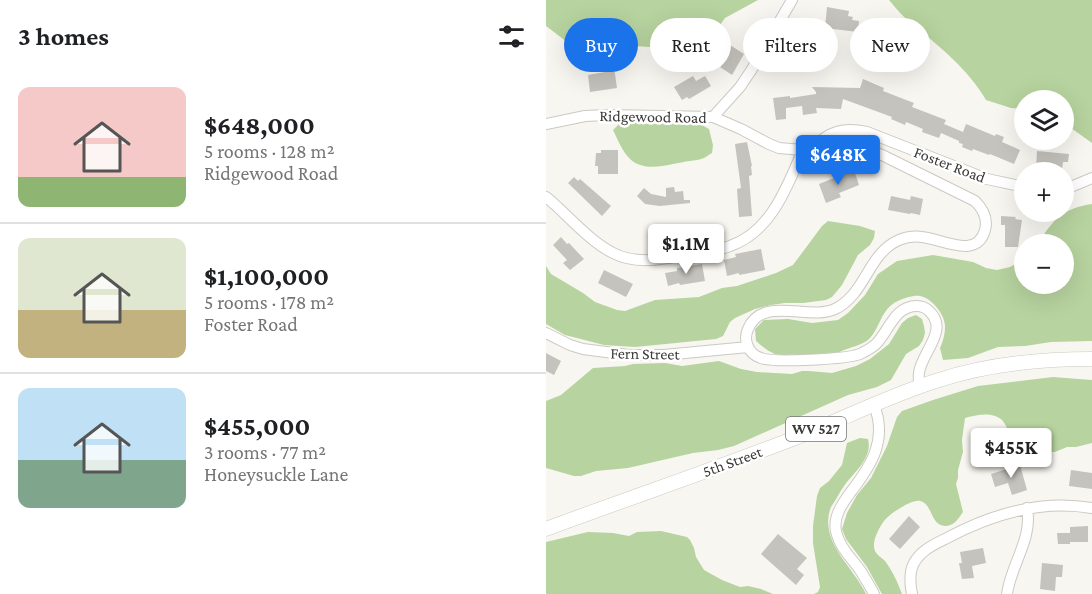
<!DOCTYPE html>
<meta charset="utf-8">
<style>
body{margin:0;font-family:"Crimson Pro",serif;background:#f2f2f2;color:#202124;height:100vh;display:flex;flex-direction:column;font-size:22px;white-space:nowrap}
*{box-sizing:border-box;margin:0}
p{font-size:20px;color:#757577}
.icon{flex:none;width:33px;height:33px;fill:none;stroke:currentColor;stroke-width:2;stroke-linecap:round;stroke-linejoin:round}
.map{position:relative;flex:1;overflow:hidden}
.sheet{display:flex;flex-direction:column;background:#fff;width:546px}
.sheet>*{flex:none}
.banner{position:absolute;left:18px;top:18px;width:438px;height:54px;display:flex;gap:12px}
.fabs{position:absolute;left:468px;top:90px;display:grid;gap:12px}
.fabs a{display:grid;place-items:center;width:60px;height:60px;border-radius:50%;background:#fff;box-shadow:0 6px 24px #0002;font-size:30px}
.price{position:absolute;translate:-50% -51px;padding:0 14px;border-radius:6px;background:#fff;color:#222;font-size:20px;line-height:39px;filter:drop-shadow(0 2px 3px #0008)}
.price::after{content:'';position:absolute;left:50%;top:36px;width:18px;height:14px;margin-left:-9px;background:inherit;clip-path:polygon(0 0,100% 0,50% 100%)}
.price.current{background:#1a73e8;color:#fff}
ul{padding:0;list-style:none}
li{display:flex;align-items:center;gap:18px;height:150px;padding:0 18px}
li+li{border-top:2px solid #e0e0e0}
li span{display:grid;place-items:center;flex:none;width:168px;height:120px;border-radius:12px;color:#555}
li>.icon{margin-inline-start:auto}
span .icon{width:72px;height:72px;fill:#fffc;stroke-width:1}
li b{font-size:26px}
h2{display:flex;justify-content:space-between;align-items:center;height:72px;padding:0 18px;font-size:26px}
.pill{padding:0 21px;border-radius:27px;background:#fff;box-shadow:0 6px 24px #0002;font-size:21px;line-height:54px}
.pill.current{background:#1a73e8;color:#fff}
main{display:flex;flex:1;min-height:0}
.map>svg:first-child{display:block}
</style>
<main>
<section class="sheet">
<h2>3 homes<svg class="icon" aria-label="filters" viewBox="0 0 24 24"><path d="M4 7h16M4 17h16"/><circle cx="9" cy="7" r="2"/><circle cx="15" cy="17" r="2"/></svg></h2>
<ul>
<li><span style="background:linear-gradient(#f6c9c9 75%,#8fb573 0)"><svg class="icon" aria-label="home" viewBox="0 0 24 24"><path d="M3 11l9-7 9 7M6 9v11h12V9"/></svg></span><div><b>$648,000</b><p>5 rooms · 128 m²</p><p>Ridgewood Road</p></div></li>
<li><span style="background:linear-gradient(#dfe7d0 60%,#c2b280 0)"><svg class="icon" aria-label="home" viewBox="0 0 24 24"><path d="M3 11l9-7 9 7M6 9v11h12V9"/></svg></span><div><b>$1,100,000</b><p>5 rooms · 178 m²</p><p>Foster Road</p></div></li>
<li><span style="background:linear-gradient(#bfe0f5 60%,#7fa58c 0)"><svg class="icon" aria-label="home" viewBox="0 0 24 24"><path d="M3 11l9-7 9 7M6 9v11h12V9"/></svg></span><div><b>$455,000</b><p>3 rooms · 77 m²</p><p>Honeysuckle Lane</p></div></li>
</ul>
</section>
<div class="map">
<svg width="546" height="594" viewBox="0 0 546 594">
<rect width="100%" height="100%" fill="#f8f6f0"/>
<path fill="#b7d39f" d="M0,0H212L179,18L171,29L148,39L103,47L38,42L25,45L0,26Z
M343,0H546V143L518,123V100H478V109L465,108L440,100C422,69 393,46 366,24C357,17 350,8 343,0Z
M140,121L156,125L163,129L167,145L166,153C164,154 160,157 158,158C153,160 149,160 144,161C126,163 100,174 84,159C76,151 72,140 67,130L73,124L81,122L98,124Z
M546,204V341L505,342L479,346L452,347L422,358L397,360L394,348C397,341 399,335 399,326C399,315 386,298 374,296C368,295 358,298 352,301C334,309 335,328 322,340C315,345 309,346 301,349C297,350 293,353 288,354C276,356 264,355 252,355C245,354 236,356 229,354C221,351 216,346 210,341L209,329L218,320L242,319L266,323L292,320L302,313L319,295L332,274L351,261L387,255L427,262L440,268L451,270L464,267L478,259V284H518V244H492C506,220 518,208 546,204Z
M282,221L314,226L329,231L328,238L324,245L312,255L296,285L286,297L280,300L257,303H239L225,305L209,309L189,318L184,322L177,336L170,339L89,347L58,345L19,335L0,324V266L5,274L37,293L49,302L71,310L79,311L109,300L153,297L176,288L191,286L230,273L247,265L276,226Z
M370,315L376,319L378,326L379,333L377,340L373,346L360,354L345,380L331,387L302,395L188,446L172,450L147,453L82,468L50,471L35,476H28L0,468V401L15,395L47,368L79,366L87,364L119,363L136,366L173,361L195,369L211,372L246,374L256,371H263L286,373L310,366L324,359L343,344L356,323L362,318Z
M507,377L546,380V443L530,447H521L509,452L478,451L474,452L470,451C467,443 461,425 456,420C446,411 430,415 419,418L416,440L417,452L412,470V478L410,484L417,512C412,519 408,526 399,526C384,525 387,504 374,501C366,499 343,514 338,521C333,528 325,542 329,551C331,555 336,558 339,561C346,570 352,583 356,594H336L321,567L300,539L296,529L301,513L311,495L325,478L341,446L351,417L356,411L387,400L432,386Z
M314,438L322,439C327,458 308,472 298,486C293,493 290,500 285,507C272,541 307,566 320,594H268L272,592L274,587L267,543V526L271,496L274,488L283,481L296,465L301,443Z
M115,531L141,537L144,540L148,548L150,557L158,570L176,580L194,587L202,586L215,589L227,594H0V542L42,532L67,533L83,536L91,532Z"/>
<path fill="#c5c3bd" d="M281,7L303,11L302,16L307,17L306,20L313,21L312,32L279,28Z
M257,26L270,43L255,55L256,57L248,63L239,51L247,45L245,42L251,37L248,33Z
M184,45L198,54L186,75L174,67L176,66L171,63L175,56L177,57Z
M68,67L71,88L44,92L42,75L59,72L58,69Z
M147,76L150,81L159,76L165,86L143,99L141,97L136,100L128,87Z
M317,79L338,88L337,91L368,103L366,107L400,120L398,124L417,132L420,124L449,136L450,134L458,137L456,142L474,150L468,164L444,154L443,155L427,149L426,151L416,147L417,144L413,143V141L395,133L393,138L376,132L377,129L360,122L359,125L345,119L346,117L297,99L295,109L270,108L271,113L257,115L256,106L240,108V119L230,120L227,98L244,96V98L270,94V92L266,87L314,88Z
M201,142L206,166H205L206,175L203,176L206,216L193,217L191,189L195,188L189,144Z
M55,150H72V174H52V166H49L50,153H55Z
M491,151L523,154L522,162H517L516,169H509V171L490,169Z
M308,170L313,185L293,193L295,197L280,203L273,184Z
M28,177L32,181L34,179L65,206L56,216L22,183Z
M128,187L129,192L137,191L138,200H144V203L114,206L99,204L91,196L98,188L105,194L120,197V188Z
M345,196L364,200L365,196L377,199L374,215L365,213L364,214L342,210Z
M455,216L470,217L469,219L476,220L472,247H459V225H455Z
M15,237L21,244L23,243L38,259L24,270L17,263L21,260L7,245Z
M215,249L219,270L193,275V273L181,276L178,260L190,257L189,254Z
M156,264L159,281L134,285L133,283L122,286L119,273L131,271V268Z
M58,270L87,284L80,297L52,283Z
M0,353L15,361L8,375L0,371Z
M474,465L481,490L466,495L462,483L449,487L445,474Z
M525,470L546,473V489L523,486Z
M363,516L374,527L354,549L343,539Z
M542,526V542H524V544H512L511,533H524V527Z
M232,534L261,558L251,569L258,575L250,585L215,554Z
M437,548L440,563L426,566L428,578L416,579L413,563H416L414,552Z
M496,563L517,565L516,577H510L509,591L494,589Z"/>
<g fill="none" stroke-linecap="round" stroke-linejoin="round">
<g stroke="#cbc9c3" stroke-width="12">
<path id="minor" d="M167,117L194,87L206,69L246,0
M0,124L39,116L62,115L167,117L195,129L223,144L233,148L257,150L286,144H303L315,146L336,155L429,201C437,209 442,219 439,230C431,260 396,239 376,237C368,236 360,237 353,240C322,253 320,294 289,309C263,321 216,295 202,329C197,340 202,354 215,358C228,363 301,359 314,354C320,351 326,348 330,344C343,331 348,306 371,306C376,306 379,307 383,311C404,330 375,353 373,373C372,378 373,382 374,387
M266,148C284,131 297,127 321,132L441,179L478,187
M518,188L527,186L546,178
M0,197C21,214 43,241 67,253C88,264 112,260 134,256C150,253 169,252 184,246C225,232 241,187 257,150
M0,333L24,345L37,349L83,355H118L202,347
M328,405C342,440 325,466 304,493C296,504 287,517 290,531C293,546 305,558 314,570C319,578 324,586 328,594
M366,594C364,584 363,572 368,563C375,550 389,544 401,538C446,514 495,499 546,508
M461,594C465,564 487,539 481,508"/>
</g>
<g stroke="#cbc9c3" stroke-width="15">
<path id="major" d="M0,529C83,498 167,470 249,438C297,419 344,395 393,380C442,364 495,359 546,359"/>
</g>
<use href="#minor" stroke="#fff" stroke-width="10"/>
<use href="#major" stroke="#fff" stroke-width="14"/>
</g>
<g text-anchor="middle" stroke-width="5" stroke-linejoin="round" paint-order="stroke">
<rect fill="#fff" stroke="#767574" stroke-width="1.5" x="240" y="417" width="60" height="24" rx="4.5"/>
<g font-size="15" font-weight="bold" fill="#3b3a38">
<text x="270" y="434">WV 527</text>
</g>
<g font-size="16" fill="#3b3a38" stroke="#fff">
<text transform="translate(107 116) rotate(1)" y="6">Ridgewood Road</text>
<text transform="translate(404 164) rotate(21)" y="6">Foster Road</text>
<text transform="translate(99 353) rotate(1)" y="6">Fern Street</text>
<text transform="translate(186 461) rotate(-20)" y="6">5th Street</text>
</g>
</g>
</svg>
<div class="fabs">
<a><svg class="icon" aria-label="layers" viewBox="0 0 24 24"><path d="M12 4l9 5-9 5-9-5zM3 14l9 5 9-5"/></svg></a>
<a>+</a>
<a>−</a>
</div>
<b class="price current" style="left:292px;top:186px">$648K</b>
<b class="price" style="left:140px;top:275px">$1.1M</b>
<b class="price" style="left:465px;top:479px">$455K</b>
<div class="banner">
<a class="pill current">Buy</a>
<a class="pill">Rent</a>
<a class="pill">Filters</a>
<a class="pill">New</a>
</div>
</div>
</main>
